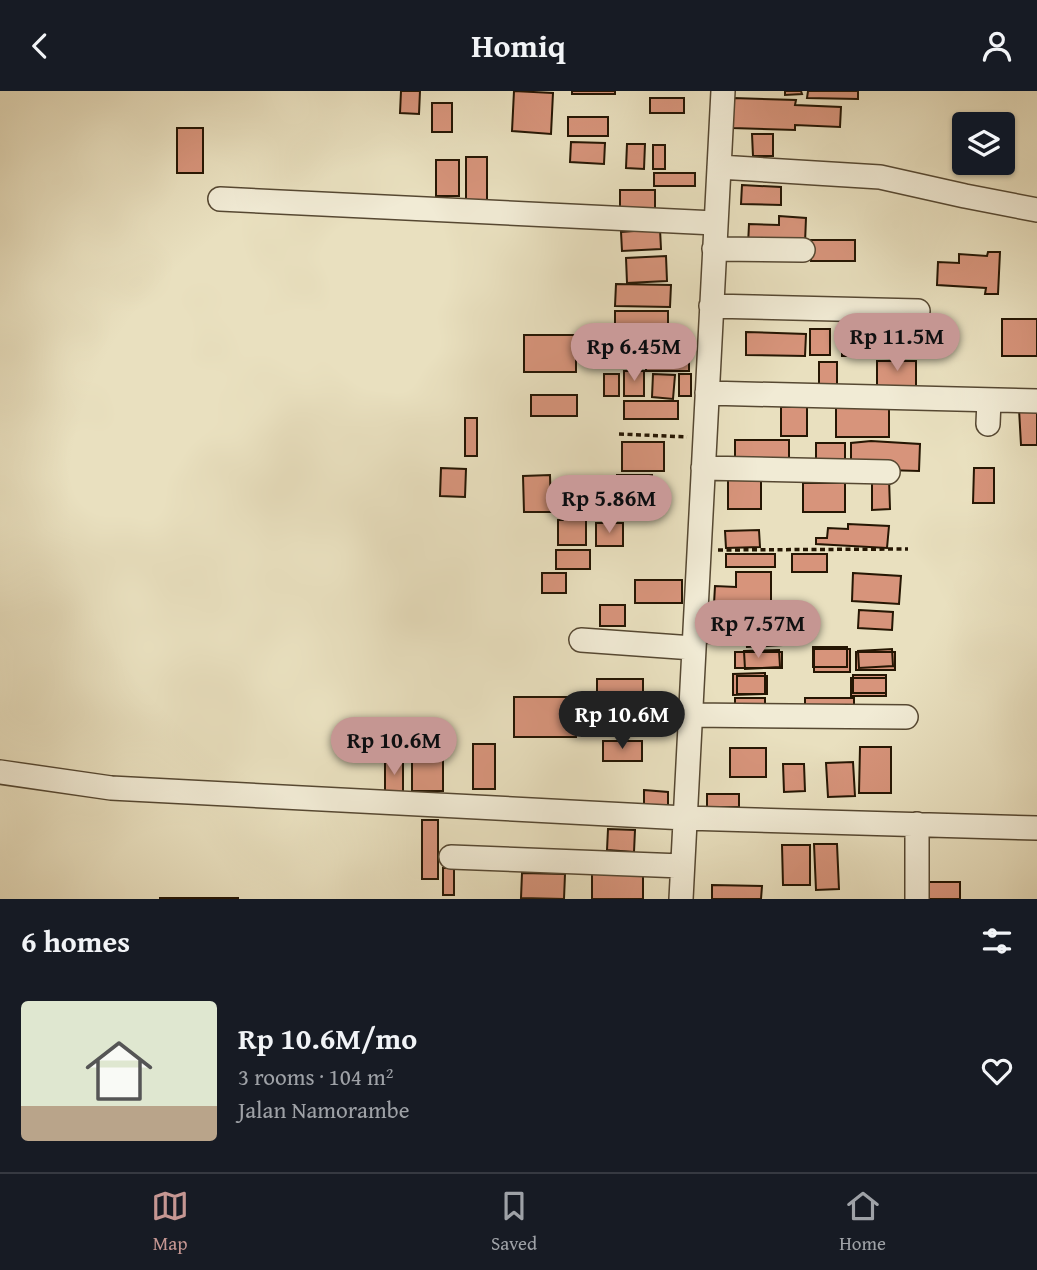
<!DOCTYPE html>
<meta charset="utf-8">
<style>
body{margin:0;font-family:"Gentium Book Plus",serif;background:#20242c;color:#f1f3f6;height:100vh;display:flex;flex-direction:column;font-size:26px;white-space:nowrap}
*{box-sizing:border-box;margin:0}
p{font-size:23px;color:#9ea1a6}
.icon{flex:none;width:38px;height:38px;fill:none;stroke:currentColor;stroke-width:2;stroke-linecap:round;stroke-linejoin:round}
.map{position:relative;height:808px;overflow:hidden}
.side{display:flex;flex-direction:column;background:#171b24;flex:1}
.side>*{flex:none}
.tools{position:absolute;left:952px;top:21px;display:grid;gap:14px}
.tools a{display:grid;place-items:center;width:63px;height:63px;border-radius:7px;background:#171b24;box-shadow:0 2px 5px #0004;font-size:35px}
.price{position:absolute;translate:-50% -60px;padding:0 16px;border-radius:24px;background:#c59692;color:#111;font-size:23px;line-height:46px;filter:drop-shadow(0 2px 4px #0008)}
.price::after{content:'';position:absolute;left:50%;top:42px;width:21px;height:16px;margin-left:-10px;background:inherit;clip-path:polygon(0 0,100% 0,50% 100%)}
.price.current{background:#222;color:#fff}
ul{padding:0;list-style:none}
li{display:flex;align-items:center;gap:21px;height:175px;padding:0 21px}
li span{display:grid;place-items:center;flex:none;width:196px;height:140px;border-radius:7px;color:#555}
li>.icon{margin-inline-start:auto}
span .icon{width:84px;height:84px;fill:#fffc;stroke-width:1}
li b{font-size:30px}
h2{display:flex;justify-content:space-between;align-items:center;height:84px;padding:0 21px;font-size:30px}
header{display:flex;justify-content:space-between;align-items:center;height:91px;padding:0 21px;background:#171b24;font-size:32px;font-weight:700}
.menu{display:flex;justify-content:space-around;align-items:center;height:98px;border-top:2px solid #363941;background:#171b24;font-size:19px;color:#9ea1a6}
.menu a{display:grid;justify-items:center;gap:4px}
.menu .current{color:#c59692}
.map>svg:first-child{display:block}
</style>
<header><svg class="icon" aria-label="back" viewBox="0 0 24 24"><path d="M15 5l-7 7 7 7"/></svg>Homiq<svg class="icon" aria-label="person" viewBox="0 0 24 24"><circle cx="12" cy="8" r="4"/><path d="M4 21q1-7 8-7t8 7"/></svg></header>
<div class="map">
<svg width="1037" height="808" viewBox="0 0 1037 808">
<rect width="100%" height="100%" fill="#e9e0bf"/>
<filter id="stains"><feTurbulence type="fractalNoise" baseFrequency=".00286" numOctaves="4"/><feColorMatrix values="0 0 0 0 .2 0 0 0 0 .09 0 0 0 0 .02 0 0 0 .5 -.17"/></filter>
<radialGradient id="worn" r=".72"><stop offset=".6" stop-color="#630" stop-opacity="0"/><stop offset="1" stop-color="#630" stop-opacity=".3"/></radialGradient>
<path fill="#d7947b" stroke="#251603" stroke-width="2" d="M401,0H420L419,23L400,22Z
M514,0L553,2L551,43L512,40Z
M572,0H615V3H572Z
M785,0H801L802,3L785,4Z
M808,0H858V8L807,7Z
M650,7H684V22H650Z
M733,7L796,9L795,14L841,16L840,36L795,34V39L732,37Z
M432,12H452V41H432Z
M568,26H608V45H568Z
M177,37H203V82H177Z
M752,43H773V65H753Z
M571,51L605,52L604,73L570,71Z
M627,53H645L644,78L626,77Z
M653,54H665V78H653Z
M466,66H487V111H466Z
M436,69H459V105H436Z
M654,82H695V95H654Z
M742,94L781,96V114L741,113Z
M620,99H655V118H620Z
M779,125L806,127L805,152L748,154L749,133L779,134Z
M660,138L661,158L622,160L621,141Z
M811,149H855V170H811Z
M988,161H1000L998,203H985L986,197L937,194L938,171L959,172V163L987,165Z
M666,165L667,190L627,192L626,167Z
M616,193L671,194L670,216L615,215Z
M615,220H668V238H615Z
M1002,228H1037V265H1002Z
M880,233L911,235L910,251L879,250Z
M842,237H861V265H842Z
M810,238H830V264H810Z
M746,241L806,243L805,265L746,264Z
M524,244H576V281H524Z
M646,251H689V280H646Z
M877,270H916V295H877Z
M819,271H837V295H819Z
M624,280H644V305H624Z
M604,283H619V305H604Z
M653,283L675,284L673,308L652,306Z
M679,283H691V305H679Z
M531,304H577V325H531Z
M624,310H678V328H624Z
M836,314H889V346H836Z
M781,316H807V345H781Z
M1019,318H1037V354H1021Z
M465,327H477V365H465Z
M735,349H789V377H735Z
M871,350L920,353L919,380L851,378V352Z
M622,351H664V380H622Z
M816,352H845V378H816Z
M441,377L466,378L465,406L440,405Z
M974,377H994V412H973Z
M550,384L551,421H524L523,385Z
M617,384H652V406H617Z
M889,387L890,418L872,419V388Z
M728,389H761V418H728Z
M803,392H845V421H803Z
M563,404H586V454H558V429H563Z
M596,432H623V455H596Z
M848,433L889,435L887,457L816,453V447H827L828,437L848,438Z
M759,439L760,456L726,457L725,440Z
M556,459H590V478H556Z
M726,463H775V476H726Z
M792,463H827V481H792Z
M736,481H771V515L714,513L715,495L736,496Z
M542,482H566V502H542Z
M853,482L901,485L899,513L852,510Z
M635,489H682V512H635Z
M600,514H625V535H600Z
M859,519L893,521L892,539L858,537Z
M706,522H731V538H706Z
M781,538L782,554L747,556L746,539Z
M705,542L731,543V553L704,552Z
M813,556H847V576H813Z
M814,558H850V581H814Z
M892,558L893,575L859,577L858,560Z
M779,559L780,576L745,578L744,560Z
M735,561H782V577H735Z
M856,561H895V579H856Z
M765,582V603L733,604V583Z
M853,584H886V602H853Z
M737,585H767V603H737Z
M851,587H886V605H851Z
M597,588H643V610H597Z
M514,606H576V646H514Z
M735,607H765V623H735Z
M805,607H854V623H805Z
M603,650H642V670H603Z
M473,653H495V698H473Z
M860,656H891V702H859Z
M730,657H766V686H730Z
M412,662H443V700H412Z
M385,667H403V706H385Z
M853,671L855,705L828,706L826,672Z
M783,673H804L805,700L784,701Z
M644,699L668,701V715L644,714Z
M707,703H739V716H707Z
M422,729H438V788H422Z
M608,738L635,739L634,761L607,759Z
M814,753H837L839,798L816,799Z
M782,754H810V794H783Z
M443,777H454V804H443Z
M592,781L643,782V808H592Z
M522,782L565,783L564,808L521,807Z
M921,791H960V808H921Z
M712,794L762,795L761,808H712Z
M160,807H238V808H160Z"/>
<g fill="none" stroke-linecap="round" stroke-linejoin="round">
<g stroke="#564832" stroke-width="26">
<path id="minor" d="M719,76L880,86L965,105L1037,119
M220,108L715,132
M714,158L803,159
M711,215L918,220
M707,302L1037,310
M988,333L989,309
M703,377L888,381
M581,549L693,557
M689,624L906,626
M0,681L111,697L685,727L1037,737
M451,766L682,775
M681,808L723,0
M917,808V733"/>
</g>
<path stroke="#251603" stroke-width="3.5" stroke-dasharray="5 3.5" stroke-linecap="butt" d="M619,343L687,346
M718,459L908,458"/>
<use href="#minor" stroke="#f1ebd5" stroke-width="23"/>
</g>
<rect width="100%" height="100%" filter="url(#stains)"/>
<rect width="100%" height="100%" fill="url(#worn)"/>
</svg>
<div class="tools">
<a><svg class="icon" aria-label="layers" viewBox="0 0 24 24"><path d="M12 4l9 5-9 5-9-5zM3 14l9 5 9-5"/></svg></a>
</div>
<b class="price" style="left:897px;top:282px">Rp 11.5M</b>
<b class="price" style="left:634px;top:292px">Rp 6.45M</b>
<b class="price" style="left:609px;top:444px">Rp 5.86M</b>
<b class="price" style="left:758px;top:569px">Rp 7.57M</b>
<b class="price current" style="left:622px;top:660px">Rp 10.6M</b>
<b class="price" style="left:394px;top:686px">Rp 10.6M</b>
</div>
<section class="side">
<h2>6 homes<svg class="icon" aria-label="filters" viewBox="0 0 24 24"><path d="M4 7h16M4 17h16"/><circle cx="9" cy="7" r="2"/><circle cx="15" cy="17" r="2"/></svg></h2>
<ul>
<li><span style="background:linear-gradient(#dfe7d0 75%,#b9a48a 0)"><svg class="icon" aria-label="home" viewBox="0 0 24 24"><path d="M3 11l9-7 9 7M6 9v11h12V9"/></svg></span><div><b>Rp 10.6M/mo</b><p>3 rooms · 104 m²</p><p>Jalan Namorambe</p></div><svg class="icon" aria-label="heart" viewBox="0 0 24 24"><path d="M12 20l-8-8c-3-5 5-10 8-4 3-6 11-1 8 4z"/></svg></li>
</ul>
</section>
<nav class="menu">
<a class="current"><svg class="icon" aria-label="map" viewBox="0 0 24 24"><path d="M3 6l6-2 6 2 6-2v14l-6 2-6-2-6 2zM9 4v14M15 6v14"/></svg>Map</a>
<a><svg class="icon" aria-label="saved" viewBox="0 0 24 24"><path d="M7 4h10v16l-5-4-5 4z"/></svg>Saved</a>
<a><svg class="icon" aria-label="home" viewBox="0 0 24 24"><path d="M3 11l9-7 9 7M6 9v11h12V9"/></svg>Home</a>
</nav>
